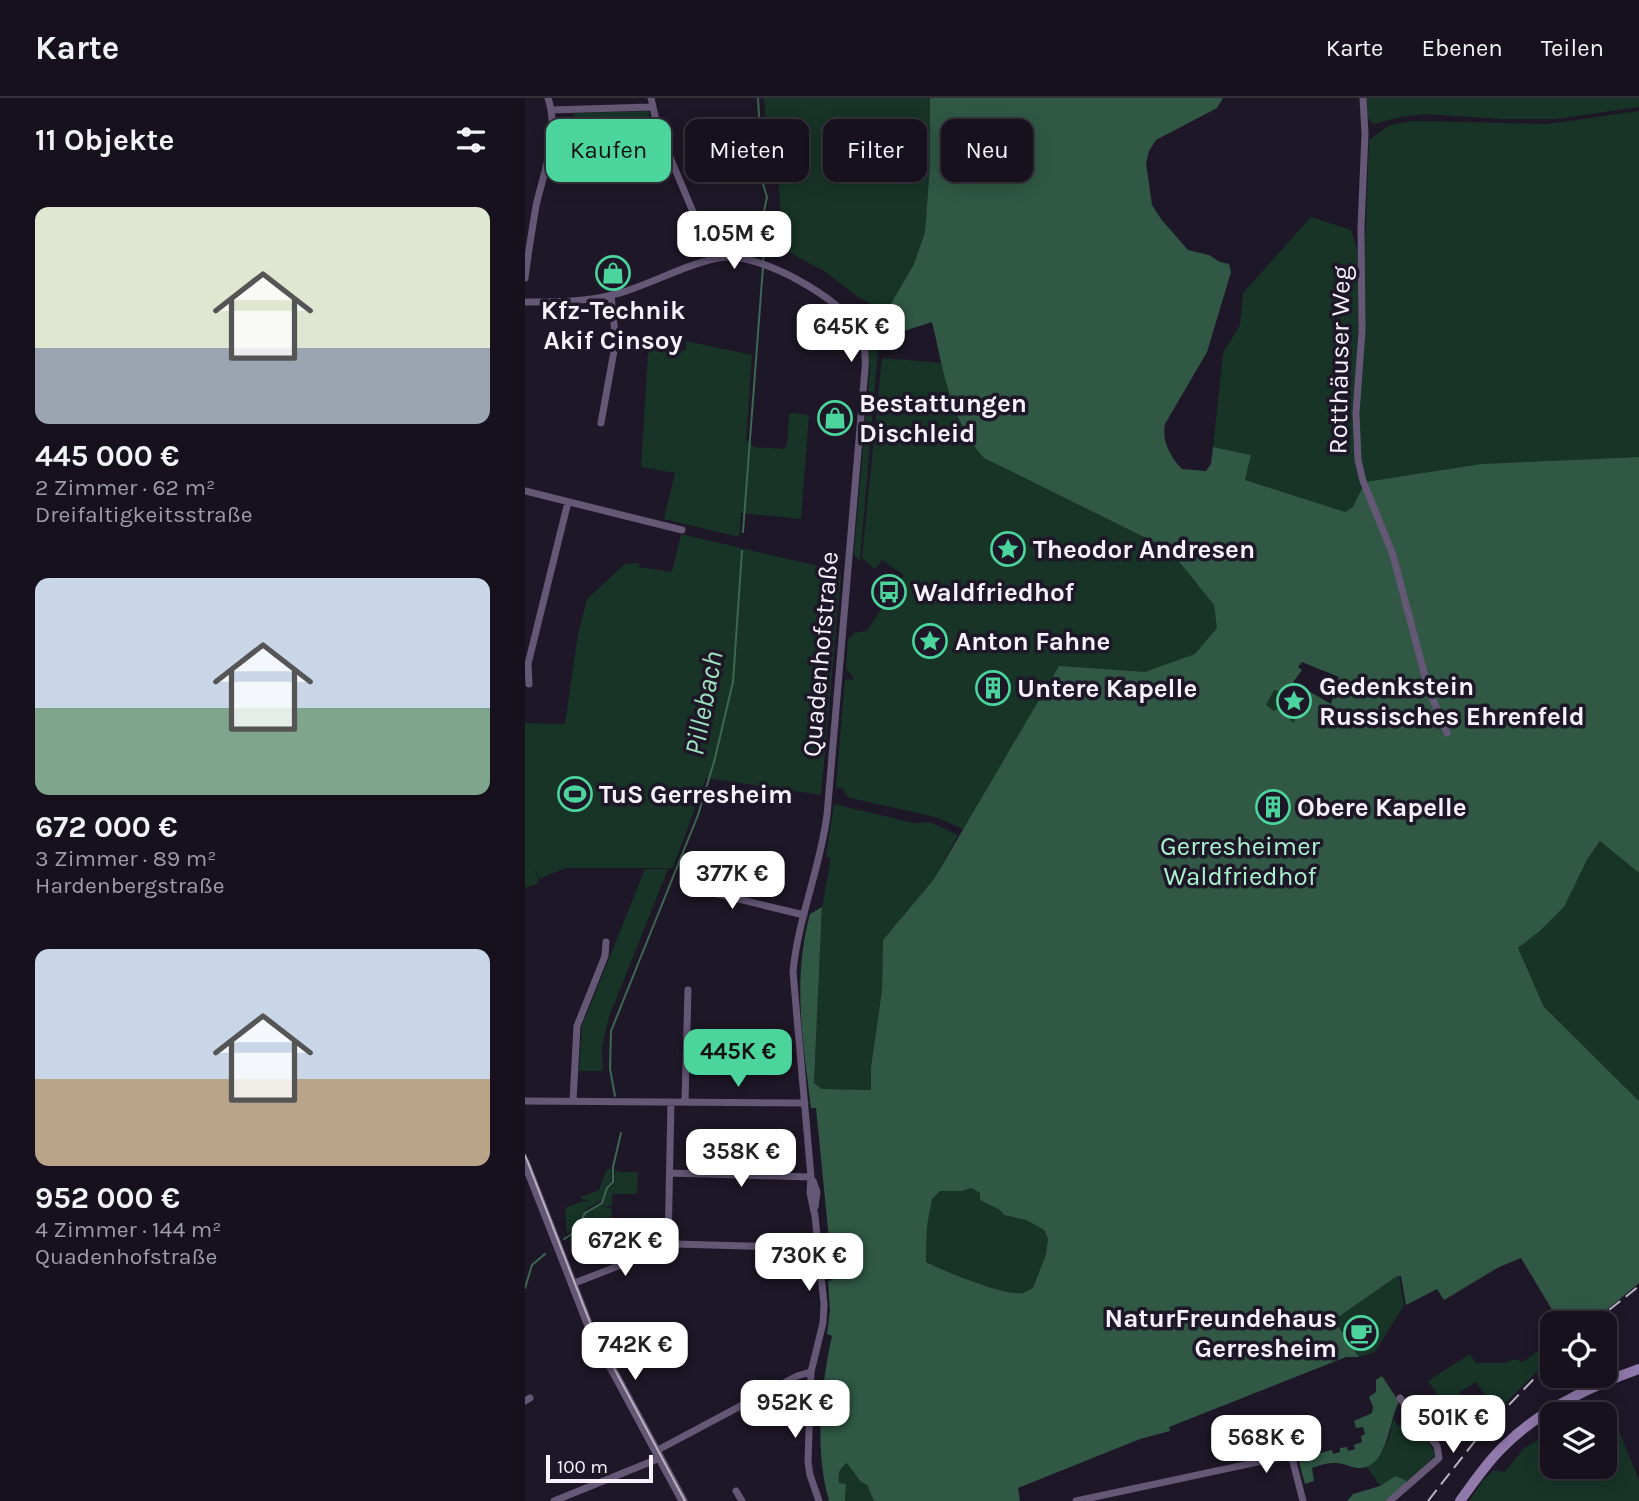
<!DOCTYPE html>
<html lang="de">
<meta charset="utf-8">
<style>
body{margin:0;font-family:Karla,sans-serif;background:#231f2a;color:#f1f3f6;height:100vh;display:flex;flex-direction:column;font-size:26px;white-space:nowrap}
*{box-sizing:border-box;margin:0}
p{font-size:23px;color:#9e9da4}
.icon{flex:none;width:38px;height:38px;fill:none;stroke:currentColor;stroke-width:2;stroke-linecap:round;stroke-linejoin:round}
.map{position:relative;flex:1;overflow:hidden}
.panel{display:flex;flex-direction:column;background:#16111d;width:525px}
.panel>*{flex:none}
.banner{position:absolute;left:21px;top:21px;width:665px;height:63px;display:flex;gap:14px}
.controls{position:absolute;left:1015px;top:1213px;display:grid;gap:14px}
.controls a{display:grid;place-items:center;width:77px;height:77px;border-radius:14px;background:#16111d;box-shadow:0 4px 18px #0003,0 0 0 2px #35313b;font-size:35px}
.scale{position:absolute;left:21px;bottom:18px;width:107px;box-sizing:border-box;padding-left:7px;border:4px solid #f7f2fd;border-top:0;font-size:19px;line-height:24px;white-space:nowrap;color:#f7f2fd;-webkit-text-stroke:5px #1e1727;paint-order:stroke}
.price{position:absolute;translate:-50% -60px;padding:0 16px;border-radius:14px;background:#fff;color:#222;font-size:23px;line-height:46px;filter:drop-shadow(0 2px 4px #0008)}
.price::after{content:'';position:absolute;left:50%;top:42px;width:21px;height:16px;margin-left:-10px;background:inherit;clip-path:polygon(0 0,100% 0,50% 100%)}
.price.current{background:#4bd49b;color:#111}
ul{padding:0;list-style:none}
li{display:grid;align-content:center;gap:14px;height:371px;padding:0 35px}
li span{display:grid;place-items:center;height:217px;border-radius:14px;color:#555}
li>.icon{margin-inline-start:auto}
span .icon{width:126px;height:126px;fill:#fffc;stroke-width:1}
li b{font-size:30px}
h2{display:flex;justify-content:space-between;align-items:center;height:84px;padding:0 35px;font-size:30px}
.tag{padding:0 24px;border-radius:14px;background:#16111d;box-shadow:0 4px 18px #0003,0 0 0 2px #35313b;font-size:24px;line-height:63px}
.tag.current{background:#4bd49b;color:#111}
header{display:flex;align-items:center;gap:42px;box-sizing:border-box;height:98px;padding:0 35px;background:#16111d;border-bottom:2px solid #35313b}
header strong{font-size:33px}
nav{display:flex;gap:38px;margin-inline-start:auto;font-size:24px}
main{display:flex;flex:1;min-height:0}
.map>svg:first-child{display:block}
</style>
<header>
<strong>Karte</strong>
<nav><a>Karte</a><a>Ebenen</a><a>Teilen</a></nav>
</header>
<main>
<section class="panel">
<h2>11 Objekte<svg class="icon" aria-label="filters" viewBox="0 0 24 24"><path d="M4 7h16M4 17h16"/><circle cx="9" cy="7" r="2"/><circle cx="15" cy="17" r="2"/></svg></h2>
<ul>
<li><span style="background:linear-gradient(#dfe7d0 65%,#9aa5b1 0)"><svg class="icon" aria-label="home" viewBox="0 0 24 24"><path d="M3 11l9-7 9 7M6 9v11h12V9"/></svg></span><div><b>445 000 €</b><p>2 Zimmer · 62 m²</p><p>Dreifaltigkeitsstraße</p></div></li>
<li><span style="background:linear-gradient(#c9d6e8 60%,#7fa58c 0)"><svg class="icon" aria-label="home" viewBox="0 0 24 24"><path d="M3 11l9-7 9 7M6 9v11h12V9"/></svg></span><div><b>672 000 €</b><p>3 Zimmer · 89 m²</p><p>Hardenbergstraße</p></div></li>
<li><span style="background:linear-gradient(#c9d6e8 60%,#b9a48a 0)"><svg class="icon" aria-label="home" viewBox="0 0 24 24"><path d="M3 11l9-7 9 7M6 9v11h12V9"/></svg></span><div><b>952 000 €</b><p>4 Zimmer · 144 m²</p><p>Quadenhofstraße</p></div></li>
</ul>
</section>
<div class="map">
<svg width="1114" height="1403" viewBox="0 0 1114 1403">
<rect width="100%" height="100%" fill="#1e1727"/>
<path fill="#173427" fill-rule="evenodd" d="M239,0H405V66L400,134L389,166L361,214L333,199L299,173L258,151L251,46L245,44L242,38Z
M841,0H1114V9L1031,21H977L898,16L876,19L849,26L842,20Z
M124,13L123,29L49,26V15Z
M1114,13V359L956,366L840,384L833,338L844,42L863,28L885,23L1023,26Z
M786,119L826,132L832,151L834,183L830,352L845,424L857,461L879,478L987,483L1114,495V669C1093,675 1086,694 1071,709C1068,712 1062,716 1059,720C1053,729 1050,765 1046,778C1037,808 993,839 963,841L899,830L890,833L885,827L668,971L638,1016L614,1026L579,1021L539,983L541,938L539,886L544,847L571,792C559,767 556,755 529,743L499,757L410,719L325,700L320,696L318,690L311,689L320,581L328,582V578L321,571L323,541L329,535L342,533L379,477L357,462L350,471L337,460L357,260L417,265C428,309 434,345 477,369L645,452L658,453L681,463L704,457L772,466L784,517L797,542L820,570L807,612L813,624L862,646L880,638L881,619L875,592L871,549L845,501L841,483L847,460L834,427L720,382L726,357L688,349L698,255L715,227L718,195ZM777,564L814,579L806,606L768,584L777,572L773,569Z
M124,238L161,253V243L227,257L221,342L229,349L259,351L262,348L264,317L267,315L284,317L276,421L216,415L214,439L139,421L150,375L116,369Z
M345,243L350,246L353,252L335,463L329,457V451L345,272L342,244Z
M156,436L310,472L316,477L296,697L181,680L148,770H41L14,781L9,767L14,785L0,790V625L40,626L53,536L62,501L100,466L114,465V469L147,474Z
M309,706L388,725L405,724L433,737L409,781L358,842L357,892L346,969V992L297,991L289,985L297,809L306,760L301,759Z
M1076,743L1114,775V1003L1019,909L993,850L1016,832L1039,809L1062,762Z
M120,771H143L84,919L77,949L78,973H54L57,928Z
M82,1071H87L86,1084L82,1088L77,1102L62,1111L55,1125L42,1136L40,1110L58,1103L67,1104L57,1101L55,1097L59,1098L74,1092Z
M90,1071L94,1074H113L112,1096H87V1108H78L87,1111L86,1129L45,1145L44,1140C53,1136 59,1124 61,1115L78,1105L82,1092L89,1086Z
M446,1090L455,1095V1102L475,1112L479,1117L501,1122L519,1132L523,1141L521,1156L508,1190C505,1192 501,1194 498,1195C479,1198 420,1173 401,1164L402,1128L407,1101L414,1093H437Z
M871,1178H874L879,1207L850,1254L834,1259L809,1222Z
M1027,1242V1259L947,1338H944L969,1310L951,1284L935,1294L943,1307L927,1317L903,1283L945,1256L951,1265H980L989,1261L998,1264Z
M1083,1304L1114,1383V1403H944L958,1382L969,1372L980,1374L999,1350L1027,1334V1368H1080V1316H1059Z
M869,1321L872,1327L880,1331L885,1328L894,1330L911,1356L882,1386L870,1378L855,1388L842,1369C851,1362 860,1350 864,1339C867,1332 865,1328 869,1321Z
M322,1365L336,1384L342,1386L349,1403H320L321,1386L314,1385C313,1375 314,1371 322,1365Z"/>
<path fill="#305845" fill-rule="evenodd" d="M405,0H698L692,10L631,42L624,53L621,65L627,107L636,121L663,152L684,157L695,164L704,166L706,174L682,254L640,326C636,342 646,360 657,371L681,373L686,366L688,349L726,357L720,382L820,414L828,409L840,384L956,366L1114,359V775L1075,743L1062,762L1039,809L1016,832L993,850L1019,909L1114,1003V1185L1066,1225H1035L996,1160L974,1169L919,1202L912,1191L881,1207L876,1178H872L809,1222L834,1259H821L644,1329L645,1333L615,1341L493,1390L495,1403H349L342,1387L336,1384L322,1365C314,1371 313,1375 314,1385L321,1386L320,1403H302L304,1402C289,1352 296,1288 307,1238L302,1236L305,1213L303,1183L308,1182L291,1010H286C278,943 267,882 285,816L297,809L289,985L297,991L346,992V969L357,892L358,842L409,781L534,568L620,574L670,556L692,530L689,507L645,452L459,360C424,321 419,273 407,224L367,237L361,214L389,166L400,134L405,66ZM777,564L814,579L806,606L768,584L777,572L773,569ZM758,589L774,601L769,625L765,622L763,612L754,610L749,613L741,607L749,592L754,593ZM446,1090L455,1095V1102L475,1112L479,1117L501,1122L519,1132L523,1141L521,1156L508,1190C504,1192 501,1194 498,1195C479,1198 419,1173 401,1164L402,1128L407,1101L415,1093H437Z
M857,1278L874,1304C864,1320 863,1370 835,1370C826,1370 817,1364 808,1365C801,1365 793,1368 787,1370L789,1383L780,1386L774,1364L779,1362L774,1347L787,1342L790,1352L794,1351L795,1355L807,1352L808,1356L815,1354V1350L822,1349L823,1353L830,1351L829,1347L837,1344L836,1338L840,1336L838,1329L831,1330L829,1323L847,1315L848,1309L844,1299L851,1294V1282Z
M870,1378L880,1382L882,1386L861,1403H822L828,1396L855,1388Z"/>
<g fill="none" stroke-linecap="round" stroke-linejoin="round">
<path stroke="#3e6753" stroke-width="2" d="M233,0L236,52L240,63L238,86L242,99L239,113L243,133L238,163
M218,434L238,169
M90,998L85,971L86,933L173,717L189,664L208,584L217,453
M39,1141L47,1136L55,1126L60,1115L77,1105L82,1090L88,1084V1069L96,1035
M0,1190L7,1167L20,1156"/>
<path stroke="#655776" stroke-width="7" d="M126,0L133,31L188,161
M838,0L840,36L836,129L837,233L831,315L833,362L838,383L868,457L903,590L922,635
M27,12L126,9
M28,28L133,31
M0,180C3,156 7,132 11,108C19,72 35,37 23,0
M0,204C31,204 64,204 95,195C126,186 170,162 200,159C236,156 315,200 332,230C340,243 341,257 340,271L302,717C295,771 273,820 268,874L286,1079L285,1095L290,1118L299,1206L298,1225L286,1274L283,1364L285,1377L294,1403
M76,325L89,253L90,236L86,197
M0,393L157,432
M4,586L3,566L43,404
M165,782L168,790L279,817
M0,1003L280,1005
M48,1003L52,928L80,858L81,844
M160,1004L163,892
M145,1075L286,1079
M288,1083L292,1094L290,1109
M143,1148L146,1004
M47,1186L150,1146L293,1150
M0,1303L5,1300
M131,1353L272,1278L286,1274
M211,1393L217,1403
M29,1403L135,1360
M551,1403L761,1358L767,1360L778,1403
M865,1403L914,1360L912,1348L875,1300"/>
<path stroke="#655776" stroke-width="9" d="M0,1064L64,1228L158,1403"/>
<path stroke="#9079ab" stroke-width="10" d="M935,1403C949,1384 962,1364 979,1348C1015,1312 1066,1288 1114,1271"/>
<path stroke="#b8b2bf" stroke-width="2" d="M0,1057L66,1227L160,1403"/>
<path stroke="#b8b2bf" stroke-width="2" stroke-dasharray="14 7" stroke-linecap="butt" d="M1068,1225L1114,1188
M903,1403L954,1338L1027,1262"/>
</g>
<defs>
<g id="shop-ring" transform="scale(1.75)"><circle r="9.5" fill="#1e1727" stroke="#4bd49b" stroke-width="1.5"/><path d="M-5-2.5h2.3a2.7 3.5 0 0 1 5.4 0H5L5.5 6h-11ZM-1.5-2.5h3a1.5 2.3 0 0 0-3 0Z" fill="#4bd49b"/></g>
<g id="sight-ring" transform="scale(1.75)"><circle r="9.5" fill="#1e1727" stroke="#4bd49b" stroke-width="1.5"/><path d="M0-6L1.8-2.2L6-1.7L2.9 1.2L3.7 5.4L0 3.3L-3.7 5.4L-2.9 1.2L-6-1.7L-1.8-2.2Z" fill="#4bd49b"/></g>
<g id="bus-ring" transform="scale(1.75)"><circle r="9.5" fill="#1e1727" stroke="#4bd49b" stroke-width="1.5"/><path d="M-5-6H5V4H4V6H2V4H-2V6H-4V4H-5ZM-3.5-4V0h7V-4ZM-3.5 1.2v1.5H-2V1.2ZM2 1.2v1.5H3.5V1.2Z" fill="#4bd49b"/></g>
<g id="building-ring" transform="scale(1.75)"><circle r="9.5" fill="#1e1727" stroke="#4bd49b" stroke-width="1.5"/><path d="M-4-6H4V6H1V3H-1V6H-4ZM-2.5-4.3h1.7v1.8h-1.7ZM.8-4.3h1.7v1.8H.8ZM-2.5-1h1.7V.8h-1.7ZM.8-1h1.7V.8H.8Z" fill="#4bd49b"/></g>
<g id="stadium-ring" transform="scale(1.75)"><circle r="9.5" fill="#1e1727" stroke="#4bd49b" stroke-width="1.5"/><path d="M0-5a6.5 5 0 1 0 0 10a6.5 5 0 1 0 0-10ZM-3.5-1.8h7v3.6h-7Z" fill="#4bd49b"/></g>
<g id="cafe-ring" transform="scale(1.75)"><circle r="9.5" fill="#1e1727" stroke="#4bd49b" stroke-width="1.5"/><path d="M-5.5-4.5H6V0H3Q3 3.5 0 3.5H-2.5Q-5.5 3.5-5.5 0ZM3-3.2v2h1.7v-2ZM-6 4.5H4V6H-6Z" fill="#4bd49b"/></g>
</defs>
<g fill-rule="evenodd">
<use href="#shop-ring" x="88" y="175"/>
<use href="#shop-ring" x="310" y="320"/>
<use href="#sight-ring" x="483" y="451"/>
<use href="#bus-ring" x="364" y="494"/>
<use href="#sight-ring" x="405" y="543"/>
<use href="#building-ring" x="468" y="590"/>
<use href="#sight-ring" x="769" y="603"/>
<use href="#stadium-ring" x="50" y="696"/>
<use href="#building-ring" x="748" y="709"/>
<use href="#cafe-ring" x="836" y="1235"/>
</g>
<g text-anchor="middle" stroke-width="7" stroke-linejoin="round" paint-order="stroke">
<g font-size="26" font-weight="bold" fill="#f7f2fd" stroke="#1e1727" text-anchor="start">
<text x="88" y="221" text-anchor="middle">Kfz-Technik<tspan x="88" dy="30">Akif Cinsoy</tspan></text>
<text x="334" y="314">Bestattungen<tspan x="334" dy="30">Dischleid</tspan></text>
<text x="508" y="460">Theodor Andresen</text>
<text x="388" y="503">Waldfriedhof</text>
<text x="430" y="552">Anton Fahne</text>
<text x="794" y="597">Gedenkstein<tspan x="794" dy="30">Russisches Ehrenfeld</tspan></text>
<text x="492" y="599">Untere Kapelle</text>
<text x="74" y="705">TuS Gerresheim</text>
<text x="772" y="718">Obere Kapelle</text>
<text x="812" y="1229" text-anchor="end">NaturFreundehaus<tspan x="812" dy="30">Gerresheim</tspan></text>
</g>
<g font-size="26" fill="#f7f2fd" stroke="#1e1727">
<text transform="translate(814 262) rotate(-89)" y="9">Rotthäuser Weg</text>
<text transform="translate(295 556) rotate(-85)" y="9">Quadenhofstraße</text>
</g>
<g font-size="26" fill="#abf2ce" stroke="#1e1727">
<text x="715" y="757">Gerresheimer<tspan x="715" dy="30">Waldfriedhof</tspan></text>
</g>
<g font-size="28" font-style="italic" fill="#9ce2bf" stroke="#1e1727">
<text transform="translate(178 605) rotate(-79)" y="10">Pillebach</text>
</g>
</g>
</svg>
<div class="controls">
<a><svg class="icon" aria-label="locate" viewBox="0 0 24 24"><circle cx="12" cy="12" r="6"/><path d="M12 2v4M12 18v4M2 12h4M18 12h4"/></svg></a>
<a><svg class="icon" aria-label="layers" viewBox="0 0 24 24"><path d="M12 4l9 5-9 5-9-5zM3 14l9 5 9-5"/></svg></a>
</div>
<div class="scale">100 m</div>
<b class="price" style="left:209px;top:173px">1.05M €</b>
<b class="price" style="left:326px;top:266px">645K €</b>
<b class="price" style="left:207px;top:813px">377K €</b>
<b class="price current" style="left:213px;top:991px">445K €</b>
<b class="price" style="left:216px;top:1091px">358K €</b>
<b class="price" style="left:100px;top:1180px">672K €</b>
<b class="price" style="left:284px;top:1195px">730K €</b>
<b class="price" style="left:110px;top:1284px">742K €</b>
<b class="price" style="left:270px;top:1342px">952K €</b>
<b class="price" style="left:928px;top:1357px">501K €</b>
<b class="price" style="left:741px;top:1377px">568K €</b>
<div class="banner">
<a class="tag current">Kaufen</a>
<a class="tag">Mieten</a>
<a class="tag">Filter</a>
<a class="tag">Neu</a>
</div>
</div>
</main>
